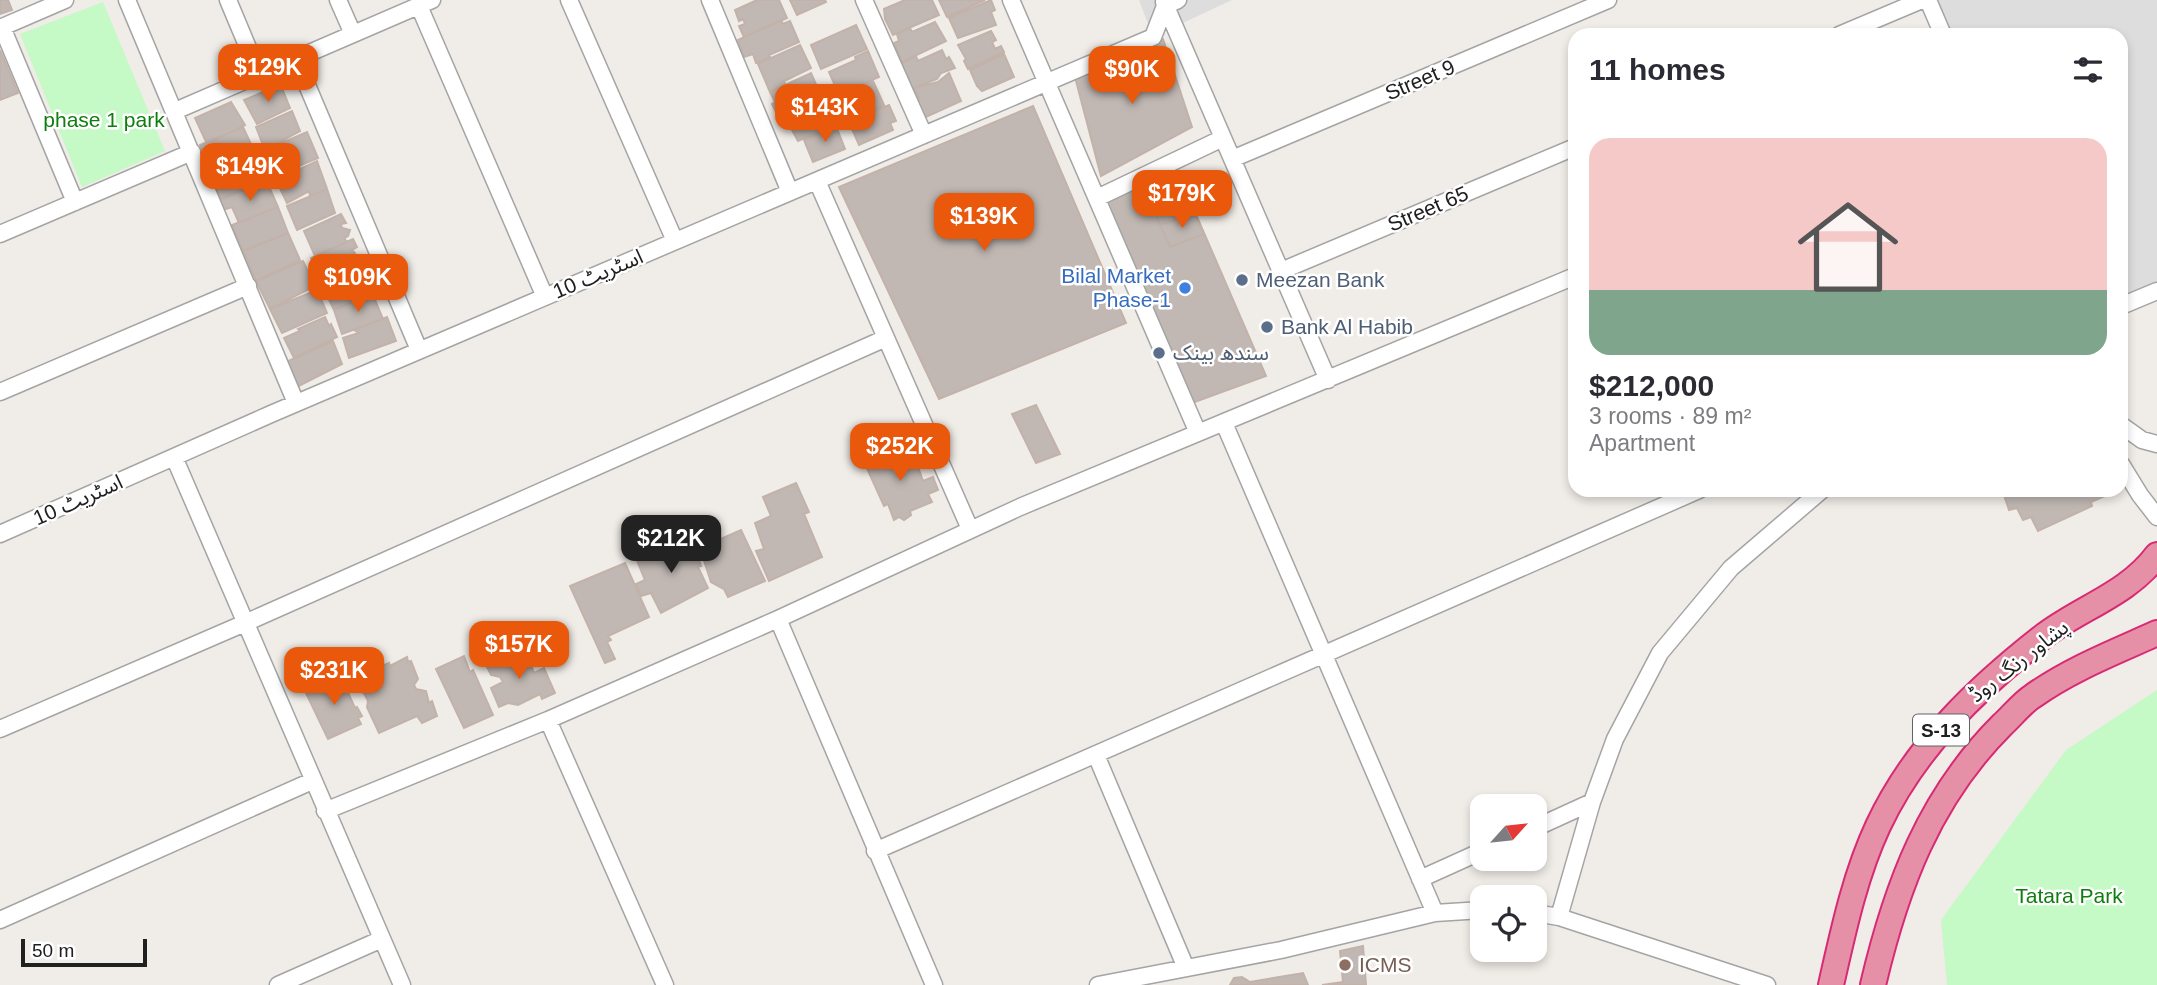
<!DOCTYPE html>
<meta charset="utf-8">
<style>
body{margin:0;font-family:Arial,"Noto Sans Arabic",sans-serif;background:#f7f7f7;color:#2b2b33;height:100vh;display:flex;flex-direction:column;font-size:26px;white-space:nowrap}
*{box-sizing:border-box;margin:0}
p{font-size:23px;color:#7c7c81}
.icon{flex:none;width:38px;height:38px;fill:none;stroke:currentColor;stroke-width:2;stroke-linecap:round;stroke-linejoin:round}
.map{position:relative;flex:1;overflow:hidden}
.side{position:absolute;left:1568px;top:28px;width:560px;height:469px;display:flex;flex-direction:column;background:#fff;border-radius:21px;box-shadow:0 4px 10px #0003}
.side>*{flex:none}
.needle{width:46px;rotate:63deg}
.buttons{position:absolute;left:1470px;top:794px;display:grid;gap:14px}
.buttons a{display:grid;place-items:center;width:77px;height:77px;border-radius:14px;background:#fff;box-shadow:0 4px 10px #0003;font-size:35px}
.scale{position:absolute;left:21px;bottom:18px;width:126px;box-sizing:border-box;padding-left:7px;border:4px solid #202020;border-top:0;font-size:19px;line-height:24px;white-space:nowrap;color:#202020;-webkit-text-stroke:5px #fff;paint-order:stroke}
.price{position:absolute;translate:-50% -60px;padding:0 16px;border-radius:14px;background:#ea580c;color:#fff;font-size:23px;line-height:46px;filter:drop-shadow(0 2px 4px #0008)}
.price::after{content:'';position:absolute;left:50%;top:42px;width:21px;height:16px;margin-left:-10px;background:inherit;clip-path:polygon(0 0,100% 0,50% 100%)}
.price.current{background:#222;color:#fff}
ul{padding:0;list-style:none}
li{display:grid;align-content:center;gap:14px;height:371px;padding:0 21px}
li span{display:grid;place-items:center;height:217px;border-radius:21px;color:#555}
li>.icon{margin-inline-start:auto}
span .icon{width:126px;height:126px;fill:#fffc;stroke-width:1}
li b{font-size:30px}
h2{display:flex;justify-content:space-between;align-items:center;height:84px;padding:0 21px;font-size:30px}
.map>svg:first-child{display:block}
</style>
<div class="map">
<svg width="2157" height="985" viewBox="0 0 2157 985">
<rect width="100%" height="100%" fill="#f0ece7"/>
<path fill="#dedddd" d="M1139,0H1232L1153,37Z
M1928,0H2157V299L2121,314V35H1943Z"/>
<path fill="#c5f9c5" d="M103,2L165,151L82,187L20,34Z
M2157,690V985H1947L1941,920L2066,750Z"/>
<path fill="#c1b8b3" stroke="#c2b2a9" stroke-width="2" d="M0,0H8L12,10L0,14Z
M757,0H779L787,18L744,37L739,26L745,24L743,19L739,21L735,10Z
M790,0H825L826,2L797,15Z
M905,0H932L939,15L893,35L885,19L884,9Z
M939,0H985L947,17Z
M991,0L995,10L991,12L996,25L958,38L949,18Z
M781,20L783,24L790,21L799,42L769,55L770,57L756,63L753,54L744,57L738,40Z
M935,22L946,41L902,62L894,43L899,41L897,34L910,28L912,32Z
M856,25L867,49L821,69L811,45Z
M991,31L996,40L992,42L995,49L1001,46L1004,52L968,69L964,61L966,59L958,45Z
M1163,39L1192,127L1101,176L1075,77Z
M800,45L811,68L784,81L785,84L770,92L758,64Z
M0,50L18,93L0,100Z
M942,50L946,59L949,57L955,68L941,73L937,79L908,90L901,63L916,56L918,61Z
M868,51L879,77L850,89V87L841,91L839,87L836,88L829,72L856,60L855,57Z
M1004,54L1014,77L982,91L977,86L970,70Z
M811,73L822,98L779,118L772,104L775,102L770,92Z
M949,73L961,101L919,120L917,112L919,99L914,88L938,82Z
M279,81L290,108L257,124L244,100L271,89L270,86Z
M873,81L884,105L846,122L835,98Z
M825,99L832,115L821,120L825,129L798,141L792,130L800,126L796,119L785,124L782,118Z
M231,102L245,125L207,144L195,118Z
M889,105L896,121L890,123L893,130L859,145L849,122Z
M1033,106L1126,323L939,399L839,187Z
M292,111L300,131L265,150L256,127Z
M836,126L845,149L813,162L804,140Z
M243,127L255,153L212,172L200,145Z
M307,132L318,158L277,175L265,150Z
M257,154L268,178L221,200L210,175Z
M317,161L327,189L310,196L309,191L287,203L276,180Z
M1175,166L1266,376L1192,403L1104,199Z
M267,182L278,207L239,223L232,207L223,210L218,199L243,190L245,193Z
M327,189L335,213L297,230L287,206Z
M1185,192L1194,213L1160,225L1151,204Z
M278,207L288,233L243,251L232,225Z
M1194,213L1204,234L1170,247L1160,225Z
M341,214L346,223L341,224L342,228L350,230L348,236L344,238L347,242L315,256L304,231Z
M288,233L300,260L256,281L243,251Z
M353,239L357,247L352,250L355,253L350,256L356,270L323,284L311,258Z
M303,261L315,286L270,309L256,281Z
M359,268L362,275L359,277L363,286L365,285L368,295L334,310L323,287L346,278L345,275Z
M317,290L327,313L282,333L270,309Z
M372,293L383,319L342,334L334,310Z
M325,317L329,326L331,324L337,337L294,358L284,338L300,331L298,329Z
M387,317L396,341L349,358L343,338L359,333L354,330Z
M333,341L342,364L297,387L286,362Z
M1036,405L1060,454L1036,463L1012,414Z
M905,447L914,467L917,464L923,481L933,477L938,490L928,494L932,502L910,511L911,515L904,520L899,517L894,520L888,504L884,506L865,464Z
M796,483L809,512L804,514L822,557L769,581L756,551L764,549L755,523L771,516L763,497Z
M2016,490H2107L2114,492L2091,502L2092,506L2038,531L2031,517L2023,520L2017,508L2009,510L2004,495Z
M741,530L765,581L728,597L724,589L711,582L700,548Z
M741,530L765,581L728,597L724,589L711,582L700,548Z
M686,537L694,555L697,554L701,566L698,567L708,588L661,613L651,593L641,596L636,584L645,580L636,558L651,551L653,555L672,547L670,543Z
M625,563L649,617L608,636L611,640L607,642L615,659L605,663L570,586Z
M520,652L524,659L521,660L524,664L530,662L534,673L544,668L555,693L542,699L540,694L518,705L508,703L499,707L491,688L503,682L500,677L491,675L487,667Z
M464,656L470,672L473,670L493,715L464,728L436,669Z
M407,657L408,662L411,661L418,679L414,685L416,689L426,691L429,703L432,701L437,716L422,723L417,716L379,733L367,707L368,701L364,693L359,691L353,678L375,667L376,669L389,663L390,666Z
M340,675L355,708L357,707L362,716L358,718L361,724L328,739L305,691Z
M1363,946L1366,985H1322L1343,982L1340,951Z
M1303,973L1308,985H1230L1234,978L1242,977L1250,982Z"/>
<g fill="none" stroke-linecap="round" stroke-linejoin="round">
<g stroke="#a4a4a4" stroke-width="19">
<path id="minor" d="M127,0L296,403
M228,0L259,74
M338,0L353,34
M569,0L675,241
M710,0L790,192
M864,0L924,135
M1011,0L1198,433
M1928,0L1943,35
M1164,2L1328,380
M419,6L545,297
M2,27L75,202
M0,28L65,0
M1839,35L1922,0
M296,59L419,350
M175,111L432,0
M1232,159L1608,0
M817,181L970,529
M1097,198L1223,138
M0,234L192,152
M1281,271L1575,147
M2121,306L2157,291
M0,392L248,286
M1224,423L1435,913
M2121,425L2142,440L2157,444
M174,457L402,985
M2121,464L2140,495L2157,517
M0,534L271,414L1153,37L1165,6L1178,0
M778,619L934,985
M548,720L665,985
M0,729L245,623L886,338
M1096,755L1186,968
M325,811L548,720L778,619L1020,507L1575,276
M1535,828L1592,802
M875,851L1699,490
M1420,879L1482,851
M1535,913L1559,917L1767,985
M1559,917L1592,802L1615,739L1660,653L1731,568L1822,490
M0,920L312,781
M278,985L382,939
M1098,985L1281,950L1435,913L1482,910"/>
</g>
<g stroke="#d82a74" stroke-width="28">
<path id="highway" d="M1831,985C1843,932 1855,875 1878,826C1915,747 1977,688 2045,635C2082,607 2128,594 2157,555
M1873,985C1896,887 1929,798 2002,725C2012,716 2022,703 2033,696C2071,669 2115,652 2157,633"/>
</g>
<use href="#minor" stroke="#fff" stroke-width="16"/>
<use href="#highway" stroke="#e590a7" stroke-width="24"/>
</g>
<g fill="#5c6f8a" stroke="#fff" stroke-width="2.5">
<circle cx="1242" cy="280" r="7"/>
<circle cx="1267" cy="327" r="7"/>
<circle cx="1159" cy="353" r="7"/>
</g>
<circle fill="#3f7fe0" stroke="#fff" stroke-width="2.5" cx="1185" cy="288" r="7"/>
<circle fill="#8d6e63" stroke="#fff" stroke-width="2.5" cx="1345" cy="965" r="7"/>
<g text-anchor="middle" stroke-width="5" stroke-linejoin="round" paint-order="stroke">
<rect fill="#fff" stroke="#636363" stroke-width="2" x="1913" y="714.5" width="56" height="31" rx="5"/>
<g font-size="19" font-weight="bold" fill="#202020">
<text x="1941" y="737">S-13</text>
</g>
<g font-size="21" fill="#202020" stroke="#fff">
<text transform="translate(1420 80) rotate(-23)" y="7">Street 9</text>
<text transform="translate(1428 209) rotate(-23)" y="7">Street 65</text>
<text transform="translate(598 274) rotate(-23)" y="7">اسٹریٹ 10</text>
<text transform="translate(78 500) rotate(-24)" y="7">اسٹریٹ 10</text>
<text transform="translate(2019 661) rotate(-38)" y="7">پشاور رنگ روڈ</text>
</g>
<g font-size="21" fill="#0e7e0e" stroke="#fff">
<text x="104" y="127">phase 1 park</text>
<text x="2069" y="903">Tatara Park</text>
</g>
<g font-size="21" fill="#366cbe" stroke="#fff" text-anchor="end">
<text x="1171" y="283">Bilal Market<tspan x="1171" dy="24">Phase-1</tspan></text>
</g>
<g font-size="21" fill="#4e5e75" stroke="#fff" text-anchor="start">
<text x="1256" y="287">Meezan Bank</text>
<text x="1281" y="334">Bank Al Habib</text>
<text x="1173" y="360">سندھ بینک</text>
</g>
<g font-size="21" fill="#785e54" stroke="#fff" text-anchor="start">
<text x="1359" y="972">ICMS</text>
</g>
</g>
</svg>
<div class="buttons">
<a><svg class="needle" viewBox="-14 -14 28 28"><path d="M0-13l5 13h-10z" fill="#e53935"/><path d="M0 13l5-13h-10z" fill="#7c7c81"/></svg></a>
<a><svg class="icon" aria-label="locate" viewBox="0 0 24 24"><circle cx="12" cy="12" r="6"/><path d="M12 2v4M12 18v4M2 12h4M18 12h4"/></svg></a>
</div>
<div class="scale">50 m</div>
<b class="price" style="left:268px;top:104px">$129K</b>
<b class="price" style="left:1132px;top:106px">$90K</b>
<b class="price" style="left:825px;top:144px">$143K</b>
<b class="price" style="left:250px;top:203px">$149K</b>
<b class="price" style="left:1182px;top:230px">$179K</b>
<b class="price" style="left:984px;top:253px">$139K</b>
<b class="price" style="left:358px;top:314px">$109K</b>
<b class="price" style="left:900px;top:483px">$252K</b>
<b class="price current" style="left:671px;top:575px">$212K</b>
<b class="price" style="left:519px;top:681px">$157K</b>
<b class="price" style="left:334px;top:707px">$231K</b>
<section class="side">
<h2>11 homes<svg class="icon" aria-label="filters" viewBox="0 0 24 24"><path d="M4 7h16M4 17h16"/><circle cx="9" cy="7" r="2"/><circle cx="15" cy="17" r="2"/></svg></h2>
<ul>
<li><span style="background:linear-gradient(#f6c9c9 70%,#7fa58c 0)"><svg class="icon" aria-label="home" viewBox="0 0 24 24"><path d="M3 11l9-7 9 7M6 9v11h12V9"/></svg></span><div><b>$212,000</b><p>3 rooms · 89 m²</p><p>Apartment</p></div></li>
</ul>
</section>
</div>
